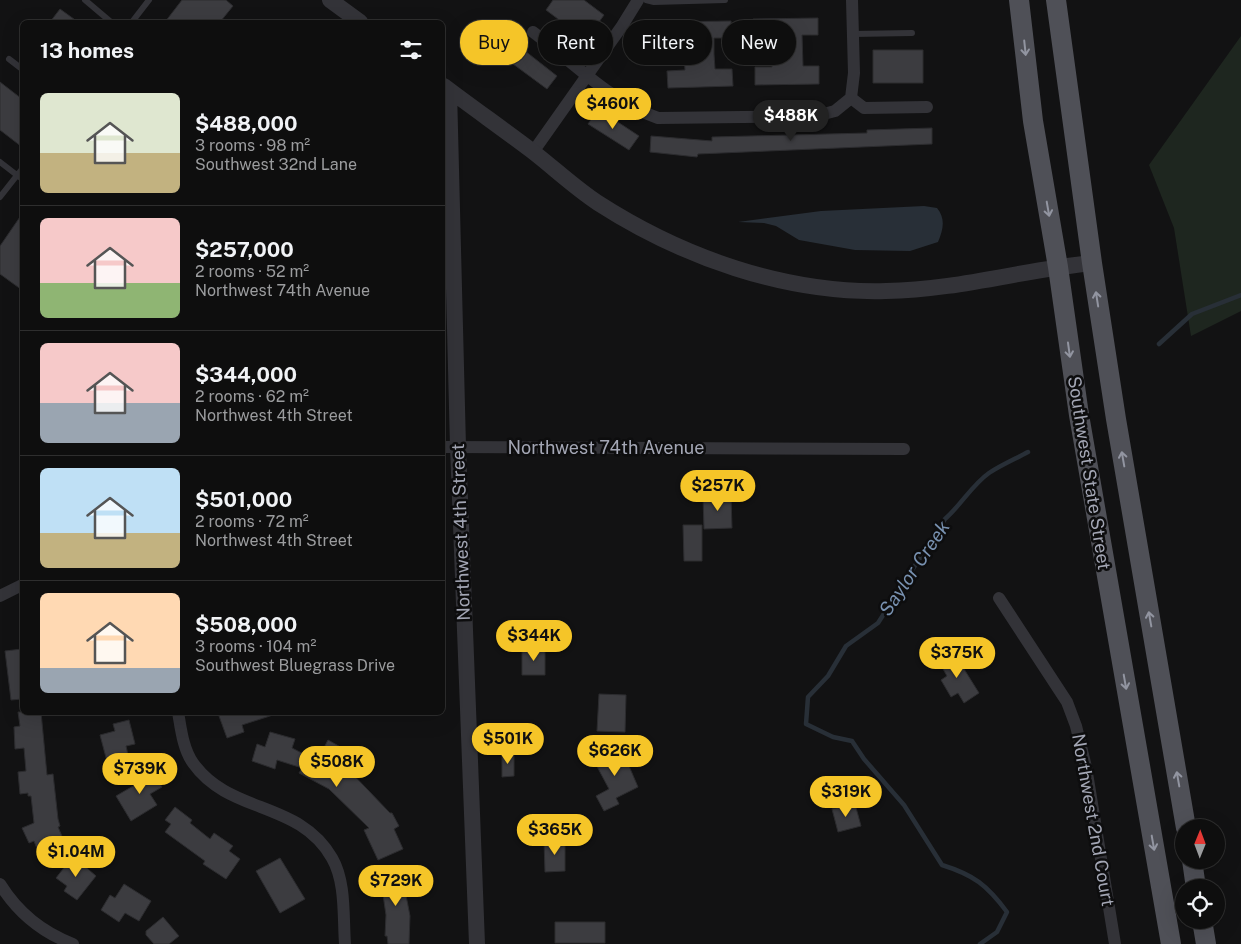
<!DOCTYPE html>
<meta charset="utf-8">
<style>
body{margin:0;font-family:"Public Sans",sans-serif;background:#1c1c1c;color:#f1f3f6;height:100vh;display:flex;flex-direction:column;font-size:19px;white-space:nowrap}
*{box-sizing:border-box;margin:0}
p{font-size:16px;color:#9b9c9e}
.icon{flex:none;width:28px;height:28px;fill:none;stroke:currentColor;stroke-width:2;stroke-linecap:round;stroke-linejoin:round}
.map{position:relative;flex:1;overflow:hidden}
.details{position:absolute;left:20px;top:20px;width:425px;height:695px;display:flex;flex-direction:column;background:#0e0e0e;border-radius:8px;box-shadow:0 5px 20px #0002,0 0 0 1px #2e2e2e}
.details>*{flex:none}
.hud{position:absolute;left:460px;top:20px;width:475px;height:45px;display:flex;gap:10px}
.needle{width:32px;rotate:1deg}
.tools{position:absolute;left:1175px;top:819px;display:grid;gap:10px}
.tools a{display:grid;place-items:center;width:50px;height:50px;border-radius:50%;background:#0e0e0e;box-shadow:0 5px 20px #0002,0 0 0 1px #2e2e2e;font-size:25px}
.price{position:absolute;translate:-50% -42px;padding:0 11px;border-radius:18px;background:#f5c528;color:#111;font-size:16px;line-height:32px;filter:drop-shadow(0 1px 2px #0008)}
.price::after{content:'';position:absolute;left:50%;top:30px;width:15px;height:11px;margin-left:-8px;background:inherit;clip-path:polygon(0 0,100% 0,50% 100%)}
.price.selected{background:#222;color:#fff}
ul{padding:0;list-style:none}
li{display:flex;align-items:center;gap:15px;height:125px;padding:0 20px}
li+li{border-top:1px solid #2e2e2e}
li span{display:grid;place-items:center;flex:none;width:140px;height:100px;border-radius:8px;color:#555}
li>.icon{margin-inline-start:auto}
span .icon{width:60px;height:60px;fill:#fffc;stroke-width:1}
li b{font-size:21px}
h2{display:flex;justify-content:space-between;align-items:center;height:60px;padding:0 20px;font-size:21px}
.pill{padding:0 18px;border-radius:22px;background:#0e0e0e;box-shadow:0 5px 20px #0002,0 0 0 1px #2e2e2e;font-size:18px;line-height:45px}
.pill.selected{background:#f5c528;color:#111}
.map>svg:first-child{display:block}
</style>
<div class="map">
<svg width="1241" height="944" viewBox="0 0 1241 944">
<rect width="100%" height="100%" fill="#121213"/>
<path fill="#1e261f" d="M1241,36V311L1191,336L1174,228L1149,165Z"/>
<path fill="#282f37" d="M924,206L937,208C946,219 943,230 938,242L910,251L855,250L799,240L776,226L764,223L738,222L821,211Z"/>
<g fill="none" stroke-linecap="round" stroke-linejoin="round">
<path stroke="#282f37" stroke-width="4.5" d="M1159,344L1192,314L1241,295
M980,944L997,932L1007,912C987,885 974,875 942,865L904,805L864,759L852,741L833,737L806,724L808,697L828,676L846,646L878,623L945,519C961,505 972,485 989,473C1001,465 1015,459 1028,452"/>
</g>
<path fill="#3c3c40" stroke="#2c2c2f" d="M182,0H226L233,6L220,22H165Z
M553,0H584L604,15L586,40L546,10Z
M60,9L78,22H50Z
M818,18V35H802L803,66H819V84L755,85V67H772L771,36H754L753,19Z
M731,21V38H714V54L715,69H732L733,86L668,88L667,71L685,70L683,39L666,40V22Z
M520,47L557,76L547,89L509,61Z
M873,50H923V83H873Z
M0,82L22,99V147L0,130Z
M598,109L639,136L629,150L588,124Z
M932,128V144L698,154L697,157L650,152L651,136L712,141V137L867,133V130Z
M22,214V290L0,274V246Z
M731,496L732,528L704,529L703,497Z
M683,525H702V561H684Z
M22,649V699L11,700L5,651Z
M522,650H545V675H522Z
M954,653L979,693L964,703L958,693L951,697L941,680L947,676L939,662Z
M599,694L626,695L625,732L597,731Z
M18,712H41L47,775L53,774L58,819L60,826L58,827L67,848L41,859L34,841L29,843L22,828L34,823L31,796H28V793L20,794L18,772L26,771L24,748L15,749L14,727L20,726Z
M228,712H273V715L242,725L244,732L227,738L219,716Z
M129,720L135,744L126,746L130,764L109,769L100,735L115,731L113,724Z
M270,732L295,739L292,748L317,761L328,740L344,749L340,758L346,761L344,765L390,813H392L399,826L394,829L403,849L378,860L364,830L369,828L329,789L299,773L302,768L277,760L275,769L252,761L257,744L265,747Z
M620,745L638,787L616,798L619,804L604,811L596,796L609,789L593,759Z
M502,754H514V776L502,777Z
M148,766L162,787L150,794L157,805L131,821L116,796L140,782L135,774Z
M855,804L861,826L838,832L832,809Z
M175,807L192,820L190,823L210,839L214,833L233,846L229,851L240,859L226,879L203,864L205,861L165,832L171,824L165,820Z
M544,841H565V871L545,872Z
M73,856L96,876L77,900L64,891L67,886L56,878Z
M280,858L305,899L280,913L256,871Z
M406,870L408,885H404L410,916L409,944H388L387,936H385L386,915L380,874Z
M124,884L151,901L139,921L125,913L119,922L101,910L110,895L115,898Z
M163,917L179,936L169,944H154L146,935V931Z
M555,922H605V943H555Z"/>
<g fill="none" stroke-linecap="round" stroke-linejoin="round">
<path stroke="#333338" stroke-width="6" d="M85,0L111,22
M646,0L654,2L725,0
M132,22L149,0
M853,34L912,33
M9,59L22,69
M0,162L22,179
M0,197L22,169"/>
<path stroke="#333338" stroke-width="12" d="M533,32C573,62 611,102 658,118L816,116L835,111L851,98L864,108L927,107
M851,98L854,73L852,0
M533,152L622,26L638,0
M442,447L904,449
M0,596L22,585
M999,598L1067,702L1076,726L1086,767L1115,944
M178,712C181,729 183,749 193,763C230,815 299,800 332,858C346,882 343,917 345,944
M0,884C18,913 41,932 73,944"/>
<path stroke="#333338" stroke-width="16" d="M330,0L360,22
M444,86C473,108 503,129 532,151C554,168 575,188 598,203C682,257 785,294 886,291C956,290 1023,270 1092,263
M449,90L458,447L477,944"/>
<path stroke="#4f5057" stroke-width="20" d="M1019,0L1033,121L1058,267L1079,415L1171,944
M1056,0L1092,263L1116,419L1186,828
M1192,860L1196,888
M1202,920L1206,944"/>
</g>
<defs><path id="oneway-shaft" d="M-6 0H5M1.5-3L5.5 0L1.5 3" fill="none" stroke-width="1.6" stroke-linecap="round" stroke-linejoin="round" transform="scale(1.25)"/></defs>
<g stroke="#9295a1">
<use href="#oneway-shaft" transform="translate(1025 48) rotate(84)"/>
<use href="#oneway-shaft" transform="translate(1048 209) rotate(80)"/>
<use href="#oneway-shaft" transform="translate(1097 299) rotate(-99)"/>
<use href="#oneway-shaft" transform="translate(1069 350) rotate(82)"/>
<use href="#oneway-shaft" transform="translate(1123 459) rotate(-100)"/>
<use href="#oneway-shaft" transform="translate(1150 619) rotate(-100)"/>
<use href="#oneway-shaft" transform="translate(1125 682) rotate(80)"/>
<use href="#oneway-shaft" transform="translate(1178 779) rotate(-100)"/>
<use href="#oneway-shaft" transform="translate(1153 843) rotate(80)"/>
</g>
<g text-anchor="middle" stroke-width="5" stroke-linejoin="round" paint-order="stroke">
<g font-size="18" fill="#a3a6b4" stroke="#0d0d0e">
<text x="606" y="454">Northwest 74th Avenue</text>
<text transform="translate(1089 473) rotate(81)" y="6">Southwest State Street</text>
<text transform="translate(461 532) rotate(-92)" y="6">Northwest 4th Street</text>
<text transform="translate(1093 820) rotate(80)" y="6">Northwest 2nd Court</text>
</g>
<g font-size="19" font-style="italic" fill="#7891b0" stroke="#0d0d0e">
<text transform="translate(914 568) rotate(-56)" y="7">Saylor Creek</text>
</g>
</g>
</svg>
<div class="tools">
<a><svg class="needle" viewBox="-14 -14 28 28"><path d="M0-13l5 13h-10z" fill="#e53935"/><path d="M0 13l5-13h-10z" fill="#9b9c9e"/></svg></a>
<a><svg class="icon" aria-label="locate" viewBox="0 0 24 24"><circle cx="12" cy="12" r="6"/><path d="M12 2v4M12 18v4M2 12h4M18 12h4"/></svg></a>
</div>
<b class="price" style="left:613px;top:130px">$460K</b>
<b class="price selected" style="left:791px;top:142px">$488K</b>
<b class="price" style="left:718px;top:512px">$257K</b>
<b class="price" style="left:534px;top:662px">$344K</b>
<b class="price" style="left:957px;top:679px">$375K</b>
<b class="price" style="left:508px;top:765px">$501K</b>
<b class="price" style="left:615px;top:777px">$626K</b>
<b class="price" style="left:337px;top:788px">$508K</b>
<b class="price" style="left:140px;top:795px">$739K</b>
<b class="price" style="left:846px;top:818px">$319K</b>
<b class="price" style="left:555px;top:856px">$365K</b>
<b class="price" style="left:76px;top:878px">$1.04M</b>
<b class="price" style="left:396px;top:907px">$729K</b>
<div class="hud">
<a class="pill selected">Buy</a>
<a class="pill">Rent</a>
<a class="pill">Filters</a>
<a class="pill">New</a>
</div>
<section class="details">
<h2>13 homes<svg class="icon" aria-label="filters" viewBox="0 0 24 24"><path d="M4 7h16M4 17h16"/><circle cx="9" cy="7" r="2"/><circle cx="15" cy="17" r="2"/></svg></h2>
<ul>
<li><span style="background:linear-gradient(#dfe7d0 60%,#c2b280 0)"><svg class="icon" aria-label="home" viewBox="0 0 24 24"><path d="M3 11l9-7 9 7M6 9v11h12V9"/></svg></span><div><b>$488,000</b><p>3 rooms · 98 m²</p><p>Southwest 32nd Lane</p></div></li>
<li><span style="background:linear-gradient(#f6c9c9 65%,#8fb573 0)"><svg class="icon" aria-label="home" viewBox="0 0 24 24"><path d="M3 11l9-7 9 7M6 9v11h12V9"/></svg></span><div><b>$257,000</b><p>2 rooms · 52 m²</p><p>Northwest 74th Avenue</p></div></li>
<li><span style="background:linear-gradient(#f6c9c9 60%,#9aa5b1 0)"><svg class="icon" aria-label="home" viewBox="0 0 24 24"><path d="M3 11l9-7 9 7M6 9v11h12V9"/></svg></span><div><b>$344,000</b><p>2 rooms · 62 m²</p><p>Northwest 4th Street</p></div></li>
<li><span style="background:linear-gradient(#bfe0f5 65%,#c2b280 0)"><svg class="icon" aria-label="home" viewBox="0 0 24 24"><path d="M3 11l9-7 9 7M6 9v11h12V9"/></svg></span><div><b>$501,000</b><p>2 rooms · 72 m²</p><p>Northwest 4th Street</p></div></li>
<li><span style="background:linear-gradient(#ffd9b3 75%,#9aa5b1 0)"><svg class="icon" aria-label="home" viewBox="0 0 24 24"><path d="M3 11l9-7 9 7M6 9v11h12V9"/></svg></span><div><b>$508,000</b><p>3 rooms · 104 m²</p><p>Southwest Bluegrass Drive</p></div></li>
</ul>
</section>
</div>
